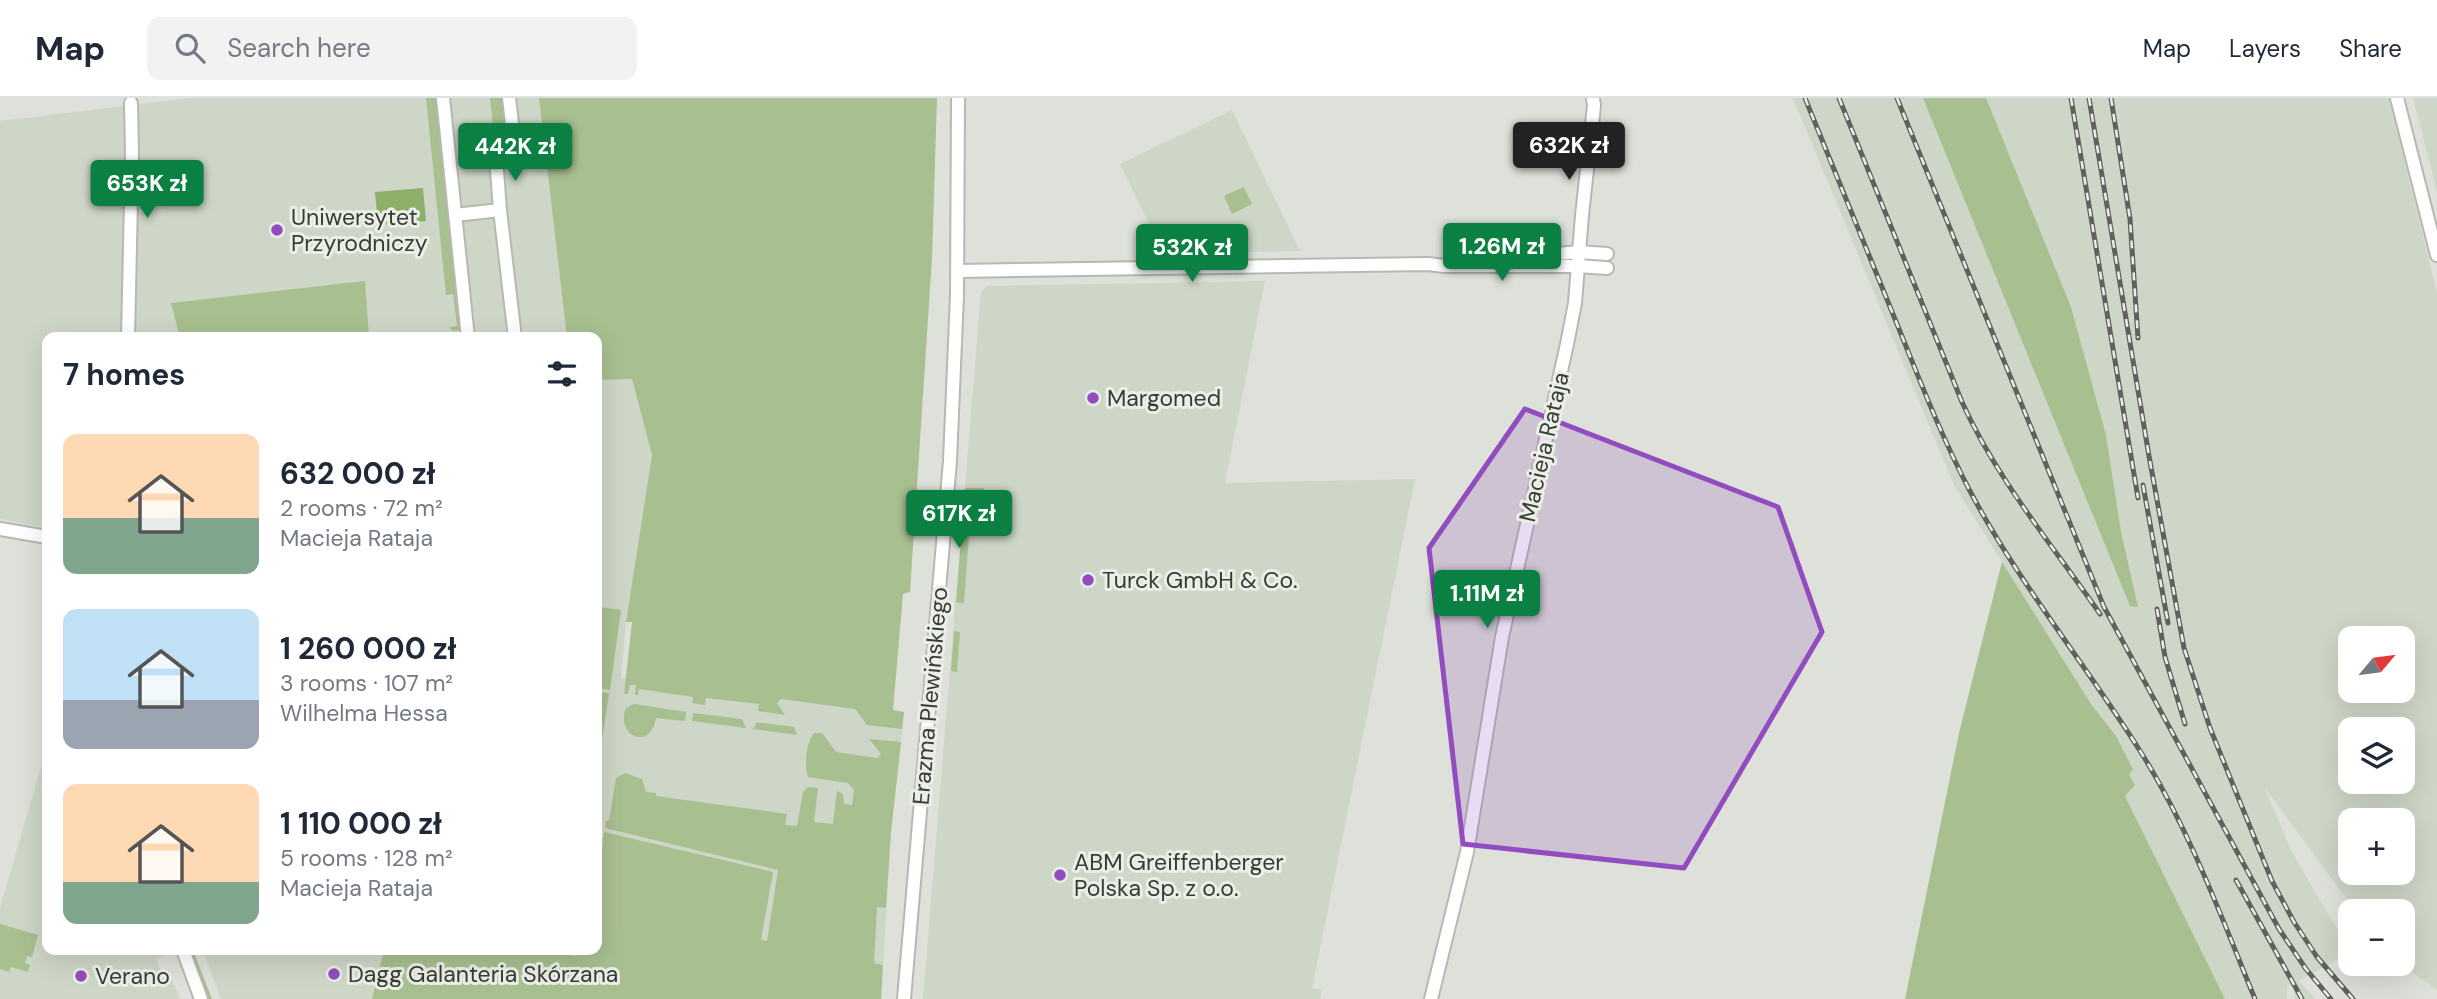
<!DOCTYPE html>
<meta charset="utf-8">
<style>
body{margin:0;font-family:"DM Sans",sans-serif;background:#f2f2f3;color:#1f2937;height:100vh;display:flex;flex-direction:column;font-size:26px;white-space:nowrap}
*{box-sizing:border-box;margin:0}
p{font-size:23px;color:#747a83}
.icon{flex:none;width:38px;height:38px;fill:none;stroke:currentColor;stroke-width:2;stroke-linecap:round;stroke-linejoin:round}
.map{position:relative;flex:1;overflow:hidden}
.sheet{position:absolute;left:42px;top:234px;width:560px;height:623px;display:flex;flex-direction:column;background:#fff;border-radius:14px;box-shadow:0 7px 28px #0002}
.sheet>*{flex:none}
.needle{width:46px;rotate:61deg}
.fabs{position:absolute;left:2338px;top:528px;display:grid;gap:14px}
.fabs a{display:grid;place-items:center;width:77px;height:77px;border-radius:14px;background:#fff;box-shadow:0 7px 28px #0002;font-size:35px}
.price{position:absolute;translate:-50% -60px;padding:0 16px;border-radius:7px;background:#0b8043;color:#fff;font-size:23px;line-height:46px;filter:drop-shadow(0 2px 4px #0008)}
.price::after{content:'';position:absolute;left:50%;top:42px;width:21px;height:16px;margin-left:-10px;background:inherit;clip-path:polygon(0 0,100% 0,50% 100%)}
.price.on{background:#222;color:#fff}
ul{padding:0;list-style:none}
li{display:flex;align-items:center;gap:21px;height:175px;padding:0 21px}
li span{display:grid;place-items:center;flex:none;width:196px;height:140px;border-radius:14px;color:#555}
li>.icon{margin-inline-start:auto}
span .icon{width:84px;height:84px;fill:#fffc;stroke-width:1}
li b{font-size:30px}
h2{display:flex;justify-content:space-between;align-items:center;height:84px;padding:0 21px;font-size:30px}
header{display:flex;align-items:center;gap:42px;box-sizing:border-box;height:98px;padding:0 35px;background:#fff;border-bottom:2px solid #e0e1e3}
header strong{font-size:33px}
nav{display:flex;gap:38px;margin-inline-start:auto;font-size:24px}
.search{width:490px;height:63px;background:#f2f2f3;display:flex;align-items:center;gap:18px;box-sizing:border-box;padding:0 24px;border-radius:14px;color:#747a83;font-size:26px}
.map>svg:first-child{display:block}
</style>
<header>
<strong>Map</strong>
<div class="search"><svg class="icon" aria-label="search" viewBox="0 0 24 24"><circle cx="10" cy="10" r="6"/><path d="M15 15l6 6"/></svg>Search here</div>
<nav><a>Map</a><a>Layers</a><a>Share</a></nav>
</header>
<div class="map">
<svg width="2437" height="901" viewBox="0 0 2437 901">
<rect width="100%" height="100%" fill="#dde1d9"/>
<path fill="#ced6c7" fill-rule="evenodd" d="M190,0H539L567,240H47V430L0,421V23Z
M1793,0H2389L2437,195V892L2400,866H2403V814H2356L2265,690L2291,752L2350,854L2299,883L2316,901H2295L2293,886L2287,890V901H2225L2125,698L2128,677L2133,671L2116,638L2091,606L1954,387ZM2350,541H2403V593H2350ZM2350,632H2403V684H2350ZM2350,723H2403V775H2350Z
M2413,0H2437V94Z
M1232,12L1300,153L1163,155L1120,66Z
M1265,183L1225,385L1415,381L1312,890L1322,892L1320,901H923L981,194L987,188Z
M632,281L652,357L626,524L621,580L904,614L891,734L881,901L520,852H597V282Z
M47,648V852H161L163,858L156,861L160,872L169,875L180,901H0V810Z
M203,852H384L372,901H221Z"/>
<path fill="#a8bf90" d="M426,0H439L464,231L453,233L449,229L457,228L453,196L446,197Z
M490,0H502L507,47L495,49Z
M539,0H937L932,160L910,494L903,496L893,612L904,614L902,631L867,627L855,611L781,601L777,605L785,617L758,613L759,606L706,600L705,607L692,605L693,599L639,591L638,597H635L636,587H630L628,596H624L632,524H626L652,357L632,281L597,282V240H567Z
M1923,0H1986L2071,209L2106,337L2121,434L2138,509L2130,508Z
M1244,89L1252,106L1232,116L1224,98Z
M365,183L369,240H180L171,205Z
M965,390H984V396H972L964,505L956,504Z
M2002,464L2091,606L2116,638L2133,671L2129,677L2135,687L2125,698L2225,901H1905L1959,635Z
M599,509L621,512L610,592L597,590Z
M954,533L960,534L957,574L951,573Z
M597,594L609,595L602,642L597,641Z
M634,606L686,614L685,623L656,620C650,654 615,638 626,610Z
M693,615L742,621L746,630L692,623Z
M757,624L794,629L797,637L753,631Z
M814,635H822L836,654L877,660L881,656L869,641L901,644L891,734L886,810L877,809L874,865L883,867L881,901H372L384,852H553L576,858L577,852H597V766H600L604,734L773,774L761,842L767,843L778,772L605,730L606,723L609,722L616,680L625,675L642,681L646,694L656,695V698L787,716L785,727L797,728L803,694L808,689L818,690L814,724L833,726L837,693L843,696L844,706L852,707L854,692L848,685L808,679C804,666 806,645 814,635Z
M0,826L38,837L32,859L27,858L25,865L30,867L28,874L11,869L9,874L0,871Z
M188,852H193L212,901H207Z"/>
<path fill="#8daf69" d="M423,90L426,123L378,127L375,94Z"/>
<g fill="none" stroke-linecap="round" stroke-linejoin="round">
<g stroke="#b5b9b1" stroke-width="16">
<path id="minor" d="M443,0L468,240
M509,0L515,51
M2397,0L2437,157
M496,60L500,112
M455,117L500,112L515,240
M1502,161L1579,154L1607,156
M957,173L1428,166L1444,168H1577L1607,170
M128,240L132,55L131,5
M0,431L47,439
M183,852L201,901
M904,901L950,363L957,197L958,0
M1431,901L1467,754L1502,539L1567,246L1575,205L1582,117L1594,8L1593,0"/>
</g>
<use href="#minor" stroke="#fff" stroke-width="12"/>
<g stroke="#5f615d" stroke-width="5">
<path id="rail" d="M1805,0C1835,75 1866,150 1897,226C1920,283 1942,340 1971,395C2020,487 2087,568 2142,656C2190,733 2221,818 2255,901
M1839,0L1962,304C1996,380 2053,448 2100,516
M1897,0L2104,509L2279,831L2306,871L2331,901
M2071,0L2138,400
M2089,0L2149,358L2184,550L2210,630L2272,783L2294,824L2317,859L2353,901
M2111,0L2130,121L2138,240
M2143,387L2168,525
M2157,511L2165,559L2185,626
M2236,782L2302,901"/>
</g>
<use href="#rail" stroke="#eaefe6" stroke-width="2.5" stroke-dasharray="8" stroke-linecap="butt"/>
</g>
<path fill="#924cbf" fill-opacity="0.2" stroke="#924cbf" stroke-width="5" stroke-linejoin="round" d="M1525,311L1778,409L1822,534L1684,770L1463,746L1429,450Z"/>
<g fill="#924cbf" stroke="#eaefe6" stroke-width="2.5">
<circle cx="277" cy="132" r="7"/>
<circle cx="1093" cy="300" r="7"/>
<circle cx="1088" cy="482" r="7"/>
<circle cx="1060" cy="777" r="7"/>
<circle cx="334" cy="876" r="7"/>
<circle cx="81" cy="878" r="7"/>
</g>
<g text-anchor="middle" stroke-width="6" stroke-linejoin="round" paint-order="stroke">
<g font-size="23" fill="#3a3b38" stroke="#eaefe6" text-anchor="start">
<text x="291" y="127">Uniwersytet<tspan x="291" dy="26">Przyrodniczy</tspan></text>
<text x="1107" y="308">Margomed</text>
<text x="1102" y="490">Turck GmbH &amp; Co.</text>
<text x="1074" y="772">ABM Greiffenberger<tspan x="1074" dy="26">Polska Sp. z o.o.</tspan></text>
<text x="348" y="884">Dagg Galanteria Skórzana</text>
<text x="95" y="886">Verano</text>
</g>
<g font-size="23" fill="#3a3b38" stroke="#eaefe6">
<text transform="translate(1544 349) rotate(-77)" y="8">Macieja Rataja</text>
<text transform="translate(930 598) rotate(-85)" y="8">Erazma Plewińskiego</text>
</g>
</g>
</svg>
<div class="fabs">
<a><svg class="needle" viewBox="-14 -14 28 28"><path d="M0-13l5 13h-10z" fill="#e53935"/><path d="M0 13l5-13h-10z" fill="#747a83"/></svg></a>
<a><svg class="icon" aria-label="layers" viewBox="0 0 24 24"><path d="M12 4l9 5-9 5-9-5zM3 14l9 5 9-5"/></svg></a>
<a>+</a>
<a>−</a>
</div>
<b class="price on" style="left:1569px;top:84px">632K zł</b>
<b class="price" style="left:515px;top:85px">442K zł</b>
<b class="price" style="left:147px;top:122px">653K zł</b>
<b class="price" style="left:1502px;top:185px">1.26M zł</b>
<b class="price" style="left:1192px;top:186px">532K zł</b>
<b class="price" style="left:959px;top:452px">617K zł</b>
<b class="price" style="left:1487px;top:532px">1.11M zł</b>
<section class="sheet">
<h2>7 homes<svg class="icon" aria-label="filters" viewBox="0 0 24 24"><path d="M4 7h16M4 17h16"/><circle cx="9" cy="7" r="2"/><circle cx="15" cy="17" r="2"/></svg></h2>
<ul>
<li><span style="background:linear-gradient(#ffd9b3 60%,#7fa58c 0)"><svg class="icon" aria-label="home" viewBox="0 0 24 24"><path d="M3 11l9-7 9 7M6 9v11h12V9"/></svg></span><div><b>632 000 zł</b><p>2 rooms · 72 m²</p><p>Macieja Rataja</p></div></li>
<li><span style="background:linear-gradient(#bfe0f5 65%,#9aa5b1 0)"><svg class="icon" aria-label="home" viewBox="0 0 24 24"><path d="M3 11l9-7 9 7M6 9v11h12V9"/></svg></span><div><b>1 260 000 zł</b><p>3 rooms · 107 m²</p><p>Wilhelma Hessa</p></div></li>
<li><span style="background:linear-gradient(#ffd9b3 70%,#7fa58c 0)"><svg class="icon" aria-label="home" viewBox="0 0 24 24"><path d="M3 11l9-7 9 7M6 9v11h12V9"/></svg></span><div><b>1 110 000 zł</b><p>5 rooms · 128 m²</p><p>Macieja Rataja</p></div></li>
</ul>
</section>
</div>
